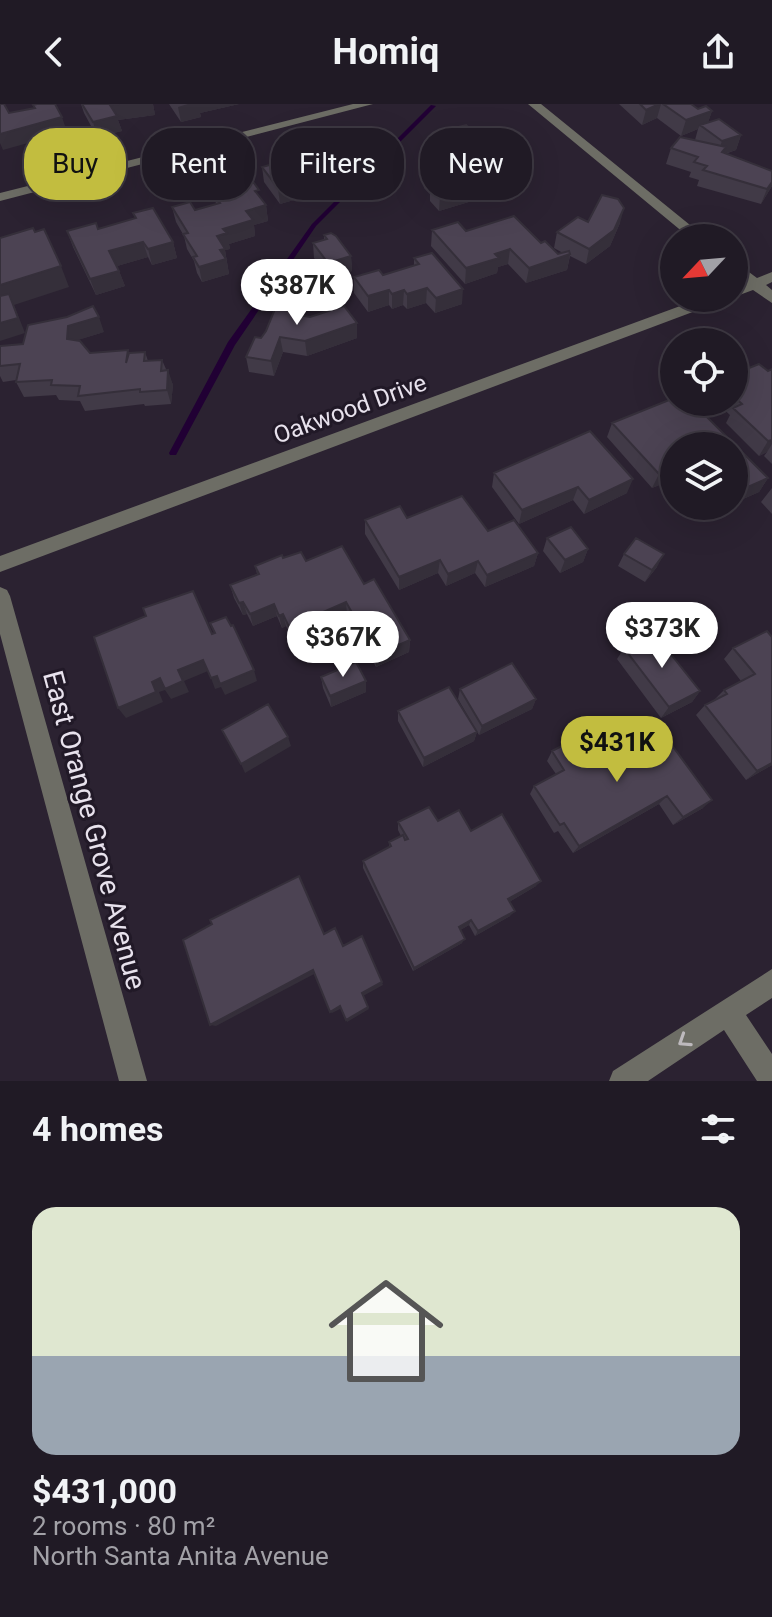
<!DOCTYPE html>
<meta charset="utf-8">
<style>
body{margin:0;font-family:Roboto,sans-serif;background:#28232d;color:#f1f3f6;height:100vh;display:flex;flex-direction:column;font-size:30px;white-space:nowrap}
*{box-sizing:border-box;margin:0}
p{font-size:26px;color:#a2a1a7}
.icon{flex:none;width:44px;height:44px;fill:none;stroke:currentColor;stroke-width:2;stroke-linecap:round;stroke-linejoin:round}
.map{position:relative;height:977px;overflow:hidden}
.drawer{display:flex;flex-direction:column;background:#201a25;flex:1}
.drawer>*{flex:none}
.hud{position:absolute;left:24px;top:24px;width:724px;height:72px;display:flex;gap:16px}
.needle{width:52px;rotate:244deg}
.fabs{position:absolute;left:660px;top:120px;display:grid;gap:16px}
.fabs a{display:grid;place-items:center;width:88px;height:88px;border-radius:50%;background:#201a25;box-shadow:0 8px 32px #0002,0 0 0 2px #3d3842;font-size:40px}
.price{position:absolute;translate:-50% -68px;padding:0 18px;border-radius:28px;background:#fff;color:#222;font-size:26px;line-height:52px;filter:drop-shadow(0 2px 4px #0008)}
.price::after{content:'';position:absolute;left:50%;top:48px;width:24px;height:18px;margin-left:-12px;background:inherit;clip-path:polygon(0 0,100% 0,50% 100%)}
.price.active{background:#c2bd3f;color:#111}
ul{padding:0;list-style:none}
li{display:grid;align-content:center;gap:16px;height:424px;padding:0 32px}
li span{display:grid;place-items:center;height:248px;border-radius:24px;color:#555}
li>.icon{margin-inline-start:auto}
span .icon{width:144px;height:144px;fill:#fffc;stroke-width:1}
li b{font-size:34px}
h2{display:flex;justify-content:space-between;align-items:center;height:96px;padding:0 32px;font-size:34px}
.tag{padding:0 28px;border-radius:32px;background:#201a25;box-shadow:0 8px 32px #0002,0 0 0 2px #3d3842;font-size:28px;line-height:72px}
.tag.active{background:#c2bd3f;color:#111}
header{display:flex;justify-content:space-between;align-items:center;height:104px;padding:0 32px;background:#201a25;font-size:36px;font-weight:700}
.map>svg:first-child{display:block}
</style>
<header><svg class="icon" aria-label="back" viewBox="0 0 24 24"><path d="M15 5l-7 7 7 7"/></svg>Homiq<svg class="icon" aria-label="share" viewBox="0 0 24 24"><path d="M12 15V3M7 8l5-5 5 5M5 13v7h14v-7"/></svg></header>
<div class="map">
<svg width="772" height="977" viewBox="0 0 772 977">
<rect width="100%" height="100%" fill="#2b2231"/>
<g fill="none" stroke-linecap="round" stroke-linejoin="round">
<path fill="#210034" fill-rule="evenodd" d="M431,1L436,2L316,122L235,241L176,351H170L169,349L228,238L312,120Z"/>
<path fill="#6d6d65" fill-rule="evenodd" d="M353,0H373L0,97V89Z
M528,0H541L706,134H690Z
M734,157L757,174L772,168V178L766,181L772,186V199L753,186L734,193V183L744,178L734,170Z
M702,194H725L722,197L0,468V452Z
M0,483L7,486L10,492L147,977H119L0,530Z
M772,865V894L746,911L772,950V977H757L724,926L648,977H609L613,967Z"/>
</g>
<path fill="#413a47" d="M81,0H153L155,11L118,16L122,27L97,33L84,9Z
M169,0H239L200,9L201,13L181,18Z
M619,0H691L698,5L712,7L708,18L741,31L736,46L725,50L772,67V82L761,100L697,82L699,76L689,73L691,68L666,60L671,44L695,36L698,25L681,32L657,14L642,21Z
M450,25L505,57L503,72L476,80L472,76V97L439,107L430,97V90L424,84L425,69L470,75L453,58L454,46L449,41Z
M347,56V71L333,75L331,76V80L322,83V88L280,100L264,78L262,63Z
M219,68L261,95L266,101L268,117L254,121L255,132L229,140L230,145L225,146L229,170L202,178L197,169L194,157L187,145L184,132L176,118L172,103L195,106L216,100L214,91L225,88L222,83Z
M133,109L173,138L177,154L152,161L148,153L117,162L125,182L96,191L73,143L67,127L98,125L135,114Z
M588,118L620,119L610,142L586,160L570,152L567,166L526,179L508,160L498,163L497,169L465,180L431,142L432,126L541,139L558,150L563,149L554,144L557,128Z
M324,131L351,152L352,167L329,174L314,154L313,139L324,136Z
M414,154L462,200L435,209L426,199L407,205L403,201L392,205L389,201L368,208L354,189V173L383,171L414,162Z
M304,212L357,234L307,252L283,248L274,272L249,268L246,253L261,234Z
M104,228L77,236L90,249L129,250L145,248L148,257L162,256L173,281L171,300L145,302L144,300L85,307L80,297L59,296L56,291L24,293L16,278V276L3,278L0,272V242L23,240Z
M772,265V360L764,352L767,348L759,352L726,319L730,311L716,298H734V270L768,267Z
M674,294V298H692L768,374L759,388L734,399V342H674V375L652,384L607,333L612,319Z
M494,369L627,389L584,410L573,396L519,420L492,383Z
M772,384V410L761,398Z
M407,414L488,427L538,449L534,462L485,483L475,469L446,482L438,469L399,486L365,430V416Z
M547,434L588,445L583,458L560,469L543,447Z
M624,450L657,463L645,478L618,462Z
M283,454L306,457L364,480L410,536L409,548L376,563L347,511L292,534L286,522L282,524L277,512L253,522L247,510L243,511L234,494L230,481L257,470L255,462Z
M772,533V661L746,676L696,611L705,601L714,596L724,586L741,577L724,555L733,544Z
M624,544L700,587L692,598L661,614L617,555Z
M321,573L366,577V588L331,603L323,584Z
M460,585L536,595L532,605L479,631L458,595Z
M398,607L477,628L474,637L423,663L398,617Z
M552,647L605,655L703,704L673,721L659,700L573,749L558,727L554,729L530,690L534,682L556,670L547,657Z
M438,717L471,727L536,782L509,798L510,812L475,832L469,821L460,826L462,839L413,867L363,764V757L389,743V738L401,732L398,726V718Z"/>
<path fill="#352f3a" d="M119,0H153L155,11L118,16L122,27L97,33L93,18L110,1Z
M188,0H239L200,9L201,13L181,18L178,3Z
M659,0H661L657,14L642,21L646,6Z
M712,7L707,22L700,21L698,25L681,32L686,16Z
M62,13L67,28L3,46L0,39V30Z
M741,31L736,46L717,52L722,37Z
M347,56V71L333,75L331,76V80L322,83V88L280,100L278,84L318,68L332,60Z
M505,57L503,72L476,80L477,65Z
M472,76L471,82H474L472,97L439,107L440,92Z
M772,78V82L761,100L767,85Z
M266,101L268,117L254,121L255,132L229,140L230,145L225,146L229,170L202,178L199,163L217,132L223,125L246,107Z
M624,104L620,119L610,142L586,160L589,145Z
M143,138L148,153L114,163L109,147Z
M173,138L177,154L152,161L148,145Z
M510,145L508,160L498,163L497,169L465,180L466,164L495,150Z
M570,150L567,166L526,179L529,164Z
M351,152L352,167L329,174L328,159Z
M61,162L69,183L14,201L25,229L0,237V181Z
M119,167L125,182L96,191L90,175Z
M427,184L426,199L407,205V190Z
M463,185L462,200L435,209L436,194Z
M389,186V201L368,208V192Z
M404,186L403,201L392,205V190Z
M303,199L305,214L298,211Z
M99,213L104,228L75,237L67,235L68,222Z
M357,219V234L307,252L305,237Z
M280,233L283,248L274,272L271,257Z
M168,266L173,281L171,300L167,286Z
M772,336V340L767,348L759,352L768,337Z
M674,364V375L652,384L659,370Z
M768,374L759,388L734,399V397L741,386Z
M633,375L627,389L584,410L589,396Z
M578,383L573,396L519,420L522,406Z
M588,445L583,458L560,469L565,456Z
M538,449L534,462L485,483L487,471Z
M664,450L657,463L645,478L652,466Z
M440,456L438,469L399,486V473Z
M478,457L475,469L446,482L448,470Z
M243,498L247,510L243,511L239,499Z
M346,498L347,511L292,534L289,523Z
M274,500L277,512L253,522L250,510Z
M283,510L286,522L282,524L279,512Z
M410,536L409,548L376,563V551Z
M203,556L208,567L184,577L189,588L171,595L165,586L159,588L163,598L126,614L118,604L152,578Z
M254,566L257,577L225,591L221,583L215,585L211,574L217,572Z
M366,577V588L331,603L330,592Z
M700,587L692,598L661,614L669,603Z
M536,595L532,605L479,631L482,622Z
M477,628L474,637L423,663L424,654Z
M288,633L291,642L245,669L241,660Z
M772,659V661L746,676L757,667Z
M667,692L659,700L573,749L579,742Z
M712,696L703,704L673,721L683,713Z
M541,777L536,782L504,801L508,795Z
M515,807L510,812L475,832L478,827Z
M471,816L469,821L457,828L459,823Z
M465,835L462,839L413,867L414,864Z
M313,866L316,869L216,922L210,921Z
M382,878L383,881L363,892L362,889Z
M340,902L342,904L332,909L330,908Z
M368,903L369,905L347,918L346,916Z"/>
<path fill="#4c4353" stroke="#352f3a" stroke-width="2" d="M0,0H4L9,9L35,4L33,1L37,0H55L62,13L0,30Z
M82,0H119L110,1L117,12L93,18Z
M640,0H659L646,6Z
M663,0H691L698,5L706,2L712,7L686,16Z
M719,15L741,31L722,37L700,21Z
M466,21L505,57L477,65L454,43L464,40L450,25Z
M680,33L726,43L722,48L772,67V78L767,85L703,66L707,62L694,58L698,53L671,44Z
M336,43L347,56L332,60L328,62L330,65L318,68L321,72L278,84L262,63Z
M453,61L472,76L469,77L474,82L440,92L430,81L434,78L425,69Z
M242,62L259,86L255,87L266,101L246,107L253,116L223,125L227,129L217,132L225,145L220,146L226,155L199,163L193,153L197,152L183,130L188,129L172,103L190,98L195,106L220,99L214,91L232,87L219,68Z
M602,91L618,95L624,104L614,126L589,145L557,128L578,113L588,118Z
M153,104L173,138L148,145L143,138L109,147L119,167L90,175L67,127L96,119L98,125L136,114L133,109Z
M514,112L541,139L545,137L558,150L569,147L570,150L529,164L510,145L495,150L499,154L466,164L432,126L458,118L466,127Z
M33,124L35,128L44,125L61,162L0,181V134Z
M331,129L336,132L351,152L328,159L313,139L327,135L324,131Z
M432,149L463,185L436,194L427,184L407,190L404,186L392,190L389,186L368,192L354,173L379,166L383,171L419,160L414,154Z
M9,190L18,214L0,219V192Z
M279,195L303,199L298,211L310,213L344,202L357,219L305,237L280,233L271,257L246,253L255,233L261,234L266,227Z
M93,202L99,213L68,222L67,235L80,237L90,249L128,246L126,259L129,249L145,248L144,257L162,256L161,267L168,266L167,286L140,288V285L78,292L80,282L51,281L52,276L16,278L20,260L0,262V242L23,240L28,221L67,213Z
M759,260L768,267L772,265V336L768,337L733,304L742,300L734,293V270Z
M674,294V298H692L768,374L741,386L734,379V342H674V364L659,370L612,319Z
M590,327L633,375L589,396L578,383L522,406L494,369Z
M462,392L488,427L514,416L538,449L487,471L478,457L448,470L440,456L399,473L365,416L400,402L407,414Z
M571,423L588,445L565,456L547,434Z
M636,434L664,450L652,466L624,450Z
M342,442L364,480L374,475L410,536L376,551L346,498L289,523L283,510L279,512L274,500L250,510L243,498L239,499L230,481L259,470L255,462L282,451L283,454L301,448L306,457Z
M193,487L212,530L215,529L210,519L226,513L231,522L233,521L254,566L220,580L217,572L211,574L203,556L178,566L183,577L165,585L160,574L152,578L156,588L118,604L94,533L146,512L143,504Z
M767,527L772,533V659L757,667L705,601L727,590L724,586L755,570L733,544Z
M654,529L700,587L669,603L624,544Z
M356,558L366,577L330,592L321,573Z
M512,559L536,595L482,622L460,585Z
M449,583L477,628L424,654L398,607Z
M268,600L288,633L241,660L222,626Z
M660,625L712,696L683,713L667,692L579,742L564,719L560,721L534,682L564,666L552,647L587,629L605,655Z
M429,703L438,717L459,706L471,727L502,710L541,777L508,795L515,807L478,827L471,816L459,823L465,835L414,864L363,757L391,742L389,738L403,731L405,736L408,735L398,718Z
M299,772L324,830L335,824L343,842L362,832L382,878L362,889L368,903L346,916L340,902L330,908L313,866L210,921L183,836L212,820L210,816Z"/>
<defs><path id="oneway-chevron" d="M-2-3.5L2.5 0L-2 3.5" fill="none" stroke-width="1.6" stroke-linecap="round" stroke-linejoin="round" transform="scale(2)"/></defs>
<use stroke="#bdb9bd" href="#oneway-chevron" transform="translate(684 937) rotate(147)"/>
<g text-anchor="middle" stroke-width="6" stroke-linejoin="round" paint-order="stroke">
<g font-size="24" fill="#e8e2ed" stroke="#211927">
<text transform="translate(350 305) rotate(-20)" y="8">Oakwood Drive</text>
</g>
<g font-size="28" fill="#e8e2ed" stroke="#211927">
<text transform="translate(95 726) rotate(75)" y="10">East Orange Grove Avenue</text>
</g>
</g>
</svg>
<div class="fabs">
<a><svg class="needle" viewBox="-14 -14 28 28"><path d="M0-13l5 13h-10z" fill="#e53935"/><path d="M0 13l5-13h-10z" fill="#a2a1a7"/></svg></a>
<a><svg class="icon" aria-label="locate" viewBox="0 0 24 24"><circle cx="12" cy="12" r="6"/><path d="M12 2v4M12 18v4M2 12h4M18 12h4"/></svg></a>
<a><svg class="icon" aria-label="layers" viewBox="0 0 24 24"><path d="M12 4l9 5-9 5-9-5zM3 14l9 5 9-5"/></svg></a>
</div>
<b class="price" style="left:297px;top:223px">$387K</b>
<b class="price" style="left:662px;top:566px">$373K</b>
<b class="price" style="left:343px;top:575px">$367K</b>
<b class="price active" style="left:617px;top:680px">$431K</b>
<div class="hud">
<a class="tag active">Buy</a>
<a class="tag">Rent</a>
<a class="tag">Filters</a>
<a class="tag">New</a>
</div>
</div>
<section class="drawer">
<h2>4 homes<svg class="icon" aria-label="filters" viewBox="0 0 24 24"><path d="M4 7h16M4 17h16"/><circle cx="9" cy="7" r="2"/><circle cx="15" cy="17" r="2"/></svg></h2>
<ul>
<li><span style="background:linear-gradient(#dfe7d0 60%,#9aa5b1 0)"><svg class="icon" aria-label="home" viewBox="0 0 24 24"><path d="M3 11l9-7 9 7M6 9v11h12V9"/></svg></span><div><b>$431,000</b><p>2 rooms · 80 m²</p><p>North Santa Anita Avenue</p></div></li>
</ul>
</section>
